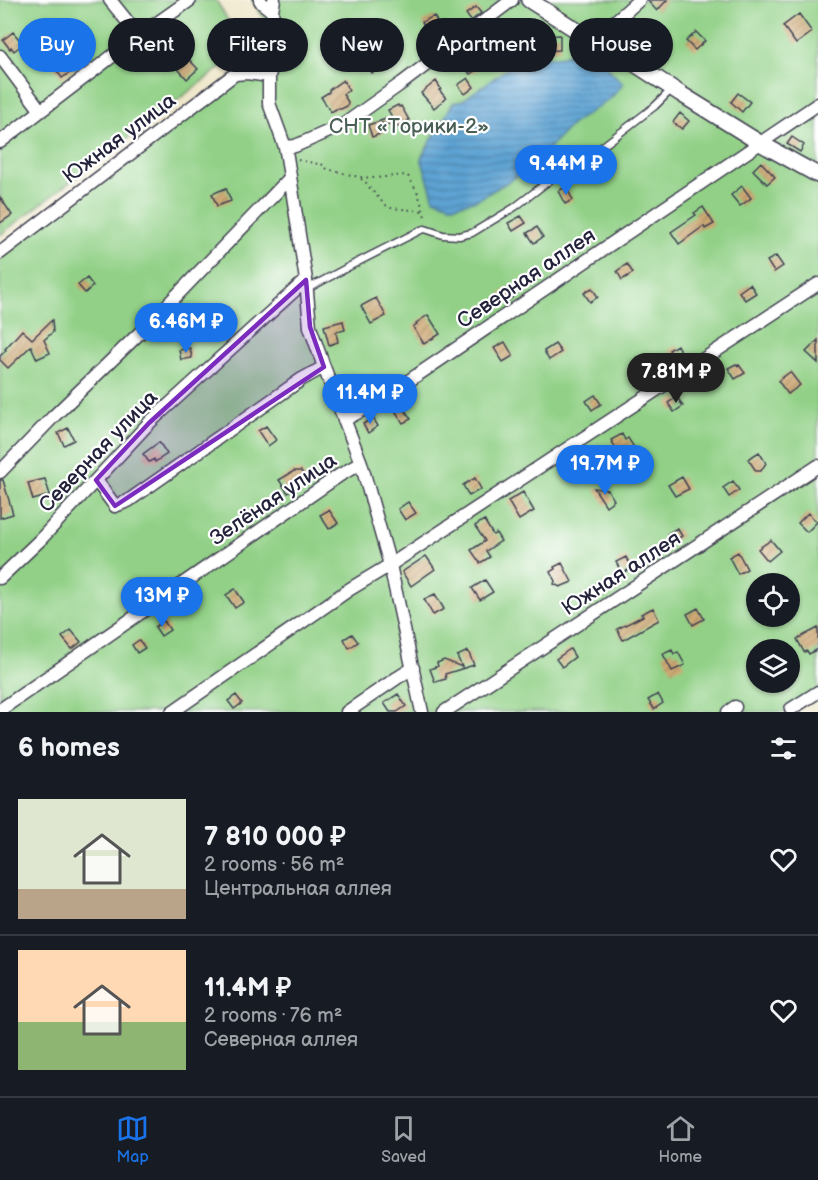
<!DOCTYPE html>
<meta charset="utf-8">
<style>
body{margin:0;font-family:"Balsamiq Sans",sans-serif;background:#20242c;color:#f1f3f6;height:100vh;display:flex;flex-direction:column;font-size:22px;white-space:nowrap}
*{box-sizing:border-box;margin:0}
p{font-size:20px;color:#9ea1a6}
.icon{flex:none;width:33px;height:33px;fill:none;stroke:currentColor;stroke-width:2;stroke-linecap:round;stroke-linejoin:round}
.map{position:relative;height:712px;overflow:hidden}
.panel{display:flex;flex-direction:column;background:#171b24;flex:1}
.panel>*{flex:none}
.banner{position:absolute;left:18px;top:18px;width:783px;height:54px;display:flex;gap:12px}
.fabs{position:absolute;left:746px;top:573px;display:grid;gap:12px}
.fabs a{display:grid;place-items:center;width:54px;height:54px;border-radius:50%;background:#171b24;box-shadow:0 2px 4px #0004;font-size:30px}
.price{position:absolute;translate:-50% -51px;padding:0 14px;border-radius:21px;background:#1a73e8;color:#fff;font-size:20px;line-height:39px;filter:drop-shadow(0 2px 3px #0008)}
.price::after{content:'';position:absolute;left:50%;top:36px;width:18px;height:14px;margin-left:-9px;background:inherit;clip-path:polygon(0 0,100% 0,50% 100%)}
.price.active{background:#222;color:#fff}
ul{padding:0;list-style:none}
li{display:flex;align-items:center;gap:18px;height:150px;padding:0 18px}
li+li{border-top:2px solid #363941}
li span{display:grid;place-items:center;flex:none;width:168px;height:120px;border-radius:0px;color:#555}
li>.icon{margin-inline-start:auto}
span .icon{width:72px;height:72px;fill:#fffc;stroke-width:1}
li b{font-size:26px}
h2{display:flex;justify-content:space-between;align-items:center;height:72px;padding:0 18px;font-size:26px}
.chip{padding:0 21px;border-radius:27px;background:#171b24;box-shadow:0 2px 4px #0004;font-size:21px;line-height:54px}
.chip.active{background:#1a73e8;color:#fff}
.menu{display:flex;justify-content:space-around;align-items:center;height:84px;border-top:2px solid #363941;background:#171b24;font-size:16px;color:#9ea1a6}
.menu a{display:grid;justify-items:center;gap:3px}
.menu .active{color:#1a73e8}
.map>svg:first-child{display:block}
</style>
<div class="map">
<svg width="818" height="712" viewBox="0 0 818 712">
<defs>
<pattern id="water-rules" width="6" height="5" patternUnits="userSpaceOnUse" patternTransform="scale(1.5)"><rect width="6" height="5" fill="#5da3d3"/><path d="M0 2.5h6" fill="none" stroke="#4c84ac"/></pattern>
<pattern id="building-hatch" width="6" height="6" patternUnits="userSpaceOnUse" patternTransform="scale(1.5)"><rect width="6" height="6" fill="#cea974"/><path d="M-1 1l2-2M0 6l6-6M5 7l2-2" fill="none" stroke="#a78960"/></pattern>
</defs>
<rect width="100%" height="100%" fill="#fff"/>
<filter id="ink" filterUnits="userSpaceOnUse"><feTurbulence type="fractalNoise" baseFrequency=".0167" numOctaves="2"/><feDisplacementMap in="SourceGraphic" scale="12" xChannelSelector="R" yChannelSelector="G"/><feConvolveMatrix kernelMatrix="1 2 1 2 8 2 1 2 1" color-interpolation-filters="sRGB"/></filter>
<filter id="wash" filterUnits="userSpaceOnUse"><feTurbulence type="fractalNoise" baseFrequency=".008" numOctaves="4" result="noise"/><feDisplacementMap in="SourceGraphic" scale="24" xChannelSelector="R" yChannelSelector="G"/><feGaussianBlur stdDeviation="1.35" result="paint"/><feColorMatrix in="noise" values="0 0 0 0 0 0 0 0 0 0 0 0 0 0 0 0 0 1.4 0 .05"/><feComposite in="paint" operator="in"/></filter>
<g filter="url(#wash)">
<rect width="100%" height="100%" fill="#efe7cb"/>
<path fill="#91d086" stroke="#5a7960" stroke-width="1.5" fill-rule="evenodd" d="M0,0H216L245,49L0,235Z
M252,0H818V692L792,712H0V253L235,74L269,76L264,19ZM756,584H789V616H756ZM756,650H789V682H756Z"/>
<path fill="url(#water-rules)" stroke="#406287" stroke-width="1.5" d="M581,47L595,54L623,84L611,98L571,125L549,148L518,176L477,200L453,206L434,199L421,158L453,103L463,100L511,66C524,46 545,61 563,56C569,54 575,50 581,47Z"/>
<g id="blocks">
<path fill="url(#building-hatch)" d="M647,0H667L657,11Z
M476,7L481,13L471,21L466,14Z
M799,14L812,32L796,44L783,26Z
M434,16L441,29L430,35L422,22Z
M644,23L651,31L649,33L651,35L638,48L631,40L630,35Z
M13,32L23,44L14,51L11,47L10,49L3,40Z
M518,32L521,48L512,51L508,34Z
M696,32L705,41L695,50L686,41Z
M560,35V50L543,51V36Z
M180,50L198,69L187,79L170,60Z
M374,51L384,66L372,73L362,58Z
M476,51L485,64L470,74L461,62Z
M66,53L77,68L62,78L51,63Z
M468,78L474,87L465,94L458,85Z
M343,80L349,90L343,94L348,102L347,106L341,109H336L331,112L321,97L329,92V90Z
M436,81L441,89L439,90L446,98L434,108L421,93Z
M738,93L750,102L742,112L731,102Z
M398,105L399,107L401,106L409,120L398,127L382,123L385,132L372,137L368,125L392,117L388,110Z
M680,113L689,121L682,129L673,122Z
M792,137L804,145L800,152L787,144Z
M761,162L775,177L767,184L753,170Z
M742,186L751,198L740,206L731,195Z
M566,187L573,200L565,204L558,191Z
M226,188L231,201L217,206L212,194Z
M0,197L12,215L0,223Z
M703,207L714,224L705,229L704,226L679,244L671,232L696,215L694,213Z
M521,216L526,223L513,231L508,223Z
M537,227L543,237L534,243L527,233Z
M776,256L783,266L774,272L767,261Z
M627,264L633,273L622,280L617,271Z
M87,278L93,286L85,293L78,285Z
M750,284L756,293L745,300L739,292Z
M592,288L598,297L590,302L584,293Z
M507,289L513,297L506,303L500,294Z
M376,298L386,316L371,324L361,306Z
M428,315L440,334L424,344L413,327L417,324L416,323Z
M52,320L53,332L44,340L50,353L37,359L31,346L8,368L0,360V356L6,350L5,349L22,330L32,339Z
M343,321L345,330L336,332L338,342L329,345L324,326Z
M818,340V363L806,352Z
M505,342L513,356L503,362L494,348Z
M555,344L561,352L549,360L544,351Z
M677,345L681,353L673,357L669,350Z
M190,348L192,358L181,360L179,350Z
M736,364L738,366L739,365L745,373L735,379L728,368Z
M790,372L800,385L788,394L778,381Z
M595,395L601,404L592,410L586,401Z
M677,397L683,406L674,412L668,403Z
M403,407L411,419L403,423L396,412Z
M373,418L378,426L368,433L363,424Z
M266,426L276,440L268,446L258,431Z
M68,428L74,440L64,445L58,433Z
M622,434L625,440L628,438L637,452L623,460L611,440Z
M159,442L167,454L155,462L154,459L149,462L143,454Z
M759,452L766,463L761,471H756L748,459Z
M294,471H301L307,480L288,493L279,480Z
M682,477L689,489L675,496L668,485Z
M475,478L481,489L469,496L463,485Z
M45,479L50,495L33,500L28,483Z
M0,480H3L13,514L0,518Z
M733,481L739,490L729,497L723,488Z
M594,488L608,490L614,500L606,506Z
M523,492L534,511L519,520L508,501Z
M408,502L416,513L405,520L398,509Z
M329,510L338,523L329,529L320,515Z
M808,513L817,522L807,532L798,523Z
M484,520L493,535L496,533L501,541L486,551L490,557L480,563L471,550L485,541L475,526Z
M677,528L682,536L672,542L667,534Z
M771,540L780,551L768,561L758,549Z
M738,552L747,569L738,574L729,557Z
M426,556L435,569L411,586L402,572Z
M626,557L632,568L622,573L616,562Z
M562,563L572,582L560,587L554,584L555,581L550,572L555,569L554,567Z
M485,580L493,592L480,600L472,588Z
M235,589L244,602L235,608L226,595Z
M435,594L444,609L433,615L424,599Z
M653,608L659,620L623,640L617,629L643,616L641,614Z
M698,608L704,619L693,625L687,614Z
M164,621L170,630L161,636L155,627Z
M818,628V649L809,654L807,651L804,652L797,639Z
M71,630L81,642L72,649L62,637Z
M352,634L358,642L349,648L344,639Z
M139,640L145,648L137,653L132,645Z
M570,649L575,657L562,667L556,659Z
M672,650L674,654L678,652L685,665L672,671L663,654Z
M468,651L474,665L445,674L446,679L435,682L430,669L438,666L437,663L444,660L462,667L457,656Z
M398,694L406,706L397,712H390L384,703Z
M658,694L663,703L654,709L648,700Z
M236,695L242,703L234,709L228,701Z"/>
</g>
</g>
<g filter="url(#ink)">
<use href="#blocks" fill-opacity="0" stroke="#414051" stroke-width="1.5"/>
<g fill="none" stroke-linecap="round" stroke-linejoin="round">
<g stroke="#414051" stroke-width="9">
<path id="service" d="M307,289L352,265L421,230L425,229L443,235L459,236L472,233L515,207L554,177L573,164L603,146L655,106L672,89"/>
</g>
<g stroke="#414051" stroke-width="15">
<path id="minor" d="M110,0L139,36
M260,0L262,3L272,11
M274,0L272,11L277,47L269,76V103L285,147L287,157L306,280L310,327L324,367L361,463L390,565L422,712
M595,42L602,33L639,0
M0,56L41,111
M0,142L136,38L190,0
M285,147L295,146L343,125L402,83L512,0
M0,253L235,74L247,73L269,76
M344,420L376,403L818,104
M0,472L53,417L150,323L290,178
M96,480L115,506L128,501L302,379L324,367
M0,578L40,540L149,423L306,280
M791,709L818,692
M0,710L340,475L361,463
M172,712L350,589L390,565L818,284
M347,712L397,678L413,668
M444,712L818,466
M728,712L735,707"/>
</g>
<g stroke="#414051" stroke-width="18">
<path id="tertiary" d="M529,0L595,42L635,64L681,94L760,143L818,175"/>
</g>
<path stroke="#414051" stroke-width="2" stroke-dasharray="1.5 4.5" stroke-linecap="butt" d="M298,160L324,165L327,169L359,177L375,178L406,175L408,176L418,193L426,220
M361,179L365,181L368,186L384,204L391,208L423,211"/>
<use href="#service" stroke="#fff" stroke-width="6"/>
<use href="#minor" stroke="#fff" stroke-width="12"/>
<use href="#tertiary" stroke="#fff" stroke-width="15"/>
</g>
</g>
<path fill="#7b2cbf" fill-opacity="0.2" stroke="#7b2cbf" stroke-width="4.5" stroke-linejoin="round" d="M306,280L310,327L324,367L115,506L96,480L149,423Z"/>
<g text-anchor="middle" stroke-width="4.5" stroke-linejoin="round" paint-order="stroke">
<g font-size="21" fill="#495f55" stroke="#fff">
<text x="409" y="133">СНТ «Торики-2»</text>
</g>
<g font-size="21" fill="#22223b" stroke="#fff">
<text transform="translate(119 138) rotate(-37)" y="7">Южная улица</text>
<text transform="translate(526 278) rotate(-34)" y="7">Северная аллея</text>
<text transform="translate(98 451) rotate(-46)" y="7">Северная улица</text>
<text transform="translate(273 499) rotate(-34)" y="7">Зелёная улица</text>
<text transform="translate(621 573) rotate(-33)" y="7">Южная аллея</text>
</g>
</g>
</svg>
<div class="fabs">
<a><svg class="icon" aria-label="locate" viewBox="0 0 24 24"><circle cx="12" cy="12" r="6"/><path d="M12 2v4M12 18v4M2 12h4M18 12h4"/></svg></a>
<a><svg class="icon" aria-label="layers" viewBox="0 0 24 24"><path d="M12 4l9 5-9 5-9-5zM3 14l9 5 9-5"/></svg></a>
</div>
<b class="price" style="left:566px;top:196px">9.44M ₽</b>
<b class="price" style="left:186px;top:354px">6.46M ₽</b>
<b class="price active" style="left:676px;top:404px">7.81M ₽</b>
<b class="price" style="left:370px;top:425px">11.4M ₽</b>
<b class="price" style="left:605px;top:496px">19.7M ₽</b>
<b class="price" style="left:162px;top:628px">13M ₽</b>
<div class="banner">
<a class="chip active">Buy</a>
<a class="chip">Rent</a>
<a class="chip">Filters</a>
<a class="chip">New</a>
<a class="chip">Apartment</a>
<a class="chip">House</a>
</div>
</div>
<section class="panel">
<h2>6 homes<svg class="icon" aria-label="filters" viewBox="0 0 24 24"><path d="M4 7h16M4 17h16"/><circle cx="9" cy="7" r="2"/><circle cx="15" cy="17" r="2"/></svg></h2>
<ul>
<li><span style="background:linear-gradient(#dfe7d0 75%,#b9a48a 0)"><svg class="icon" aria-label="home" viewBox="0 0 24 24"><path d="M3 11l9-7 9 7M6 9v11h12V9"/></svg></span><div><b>7 810 000 ₽</b><p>2 rooms · 56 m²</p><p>Центральная аллея</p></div><svg class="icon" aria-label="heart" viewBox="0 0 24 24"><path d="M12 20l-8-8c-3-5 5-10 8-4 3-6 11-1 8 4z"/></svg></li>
<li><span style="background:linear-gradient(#ffd9b3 60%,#8fb573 0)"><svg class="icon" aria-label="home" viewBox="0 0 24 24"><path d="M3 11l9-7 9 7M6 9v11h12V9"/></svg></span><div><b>11.4M ₽</b><p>2 rooms · 76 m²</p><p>Северная аллея</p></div><svg class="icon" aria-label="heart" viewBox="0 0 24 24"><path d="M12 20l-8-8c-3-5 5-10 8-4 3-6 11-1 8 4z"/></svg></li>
</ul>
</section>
<nav class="menu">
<a class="active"><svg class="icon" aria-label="map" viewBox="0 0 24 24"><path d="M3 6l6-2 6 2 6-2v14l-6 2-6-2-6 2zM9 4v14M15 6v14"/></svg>Map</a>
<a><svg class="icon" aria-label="saved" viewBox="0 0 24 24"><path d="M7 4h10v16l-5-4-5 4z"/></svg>Saved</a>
<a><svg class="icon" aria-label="home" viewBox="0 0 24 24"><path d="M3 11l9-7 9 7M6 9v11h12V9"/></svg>Home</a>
</nav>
